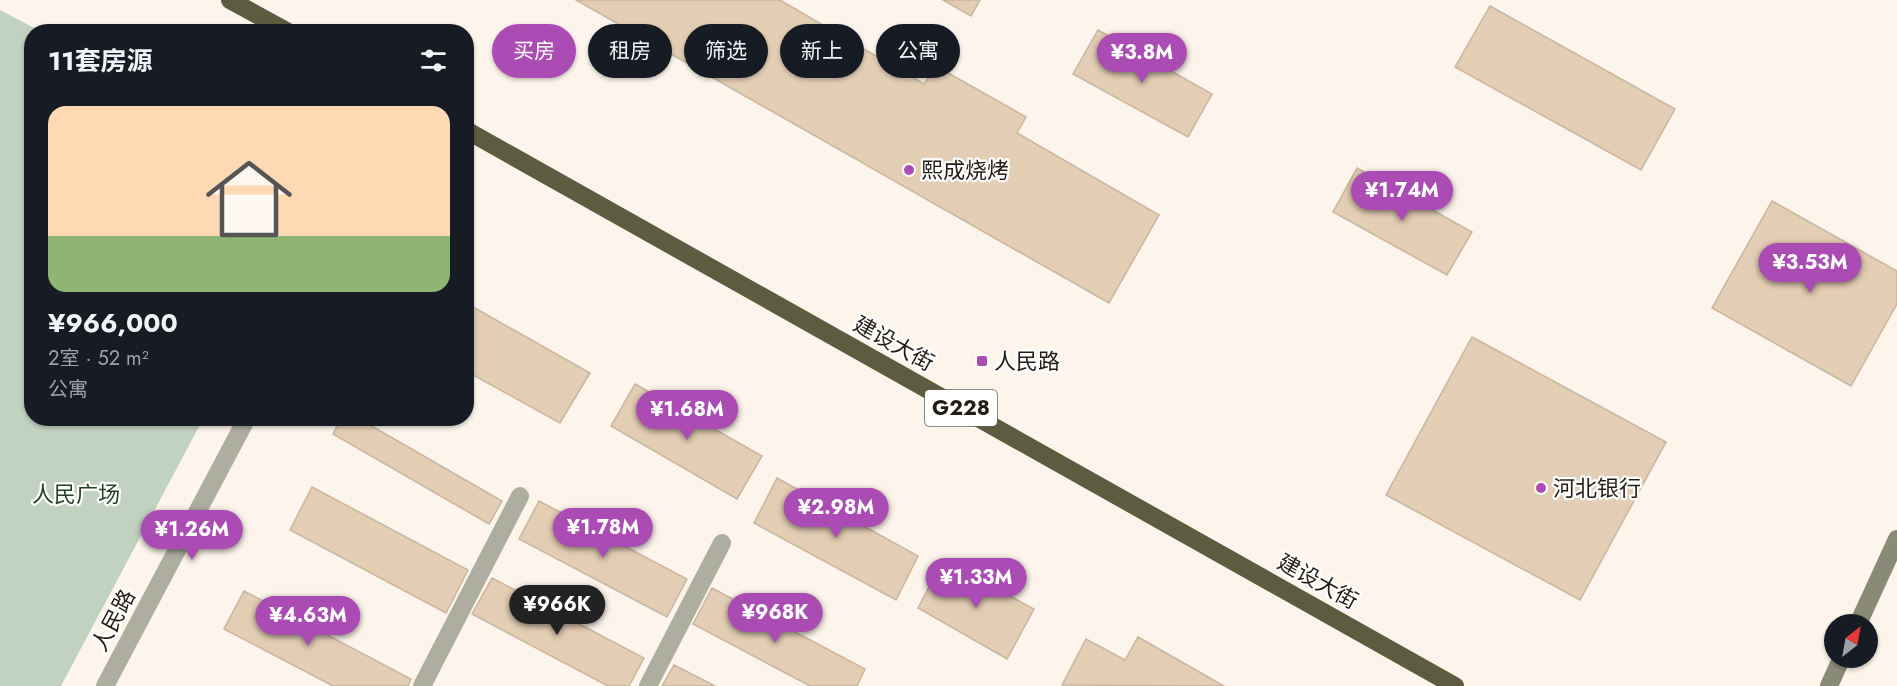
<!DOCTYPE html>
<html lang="zh">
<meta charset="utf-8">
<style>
body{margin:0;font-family:Jost,"Noto Sans SC",sans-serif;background:#242831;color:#f1f3f6;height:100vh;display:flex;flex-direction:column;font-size:22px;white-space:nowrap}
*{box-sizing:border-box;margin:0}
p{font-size:20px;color:#9ea1a6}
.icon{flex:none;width:33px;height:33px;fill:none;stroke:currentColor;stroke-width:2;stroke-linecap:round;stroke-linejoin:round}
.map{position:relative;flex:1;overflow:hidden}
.side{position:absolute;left:24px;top:24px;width:450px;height:402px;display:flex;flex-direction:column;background:#171b24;border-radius:24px;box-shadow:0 2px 4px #0004}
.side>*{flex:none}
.banner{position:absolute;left:492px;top:24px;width:570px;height:54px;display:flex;gap:12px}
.needle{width:39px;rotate:31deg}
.controls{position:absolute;left:1824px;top:614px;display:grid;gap:12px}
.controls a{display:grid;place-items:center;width:54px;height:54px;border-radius:50%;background:#171b24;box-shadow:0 2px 4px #0004;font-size:30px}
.price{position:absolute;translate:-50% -51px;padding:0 14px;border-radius:21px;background:#ab4cb5;color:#fff;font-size:20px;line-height:39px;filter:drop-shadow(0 2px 3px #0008)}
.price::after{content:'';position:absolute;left:50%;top:36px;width:18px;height:14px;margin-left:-9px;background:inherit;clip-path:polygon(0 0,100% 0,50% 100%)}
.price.selected{background:#222;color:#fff}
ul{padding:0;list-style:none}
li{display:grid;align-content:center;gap:12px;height:318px;padding:0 24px}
li span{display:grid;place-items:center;height:186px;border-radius:18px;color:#555}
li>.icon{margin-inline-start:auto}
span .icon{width:108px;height:108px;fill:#fffc;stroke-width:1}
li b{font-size:26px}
h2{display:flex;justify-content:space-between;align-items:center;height:72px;padding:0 24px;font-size:26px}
.pill{padding:0 21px;border-radius:27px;background:#171b24;box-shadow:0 2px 4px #0004;font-size:21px;line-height:54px}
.pill.selected{background:#ab4cb5;color:#fff}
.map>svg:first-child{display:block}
</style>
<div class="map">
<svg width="1897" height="686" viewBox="0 0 1897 686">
<rect width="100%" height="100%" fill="#fdf5eb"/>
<path fill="#c1d2c0" d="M0,10L40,31L32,32V418L203,419L61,686H0Z"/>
<path fill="#e3cdb4" stroke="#c9b59f" stroke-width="1.5" d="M576,0H780L924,84L936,66L1026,117L1017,133L1159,215L1109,303Z
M943,0H980L971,16Z
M1490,6L1675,109L1641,170L1455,67Z
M1098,30L1212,94L1188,137L1073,74Z
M1357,168L1472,232L1447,275L1333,212Z
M1772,201L1897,271V304L1851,386L1712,308Z
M466,303L590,373L560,423L466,371Z
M1472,337L1666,442L1580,600L1386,495Z
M635,384L762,456L737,499L611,426Z
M341,418H358L502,501L489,524L333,434Z
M777,478L918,556L896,600L754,523Z
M312,487L468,570L446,613L290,530Z
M539,501L687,579L667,617L519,539Z
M943,560L1034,609L1007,659L918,608Z
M492,578L644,658L629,686H608L472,614Z
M712,588L865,669L857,686H810L693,624Z
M244,591L411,679L408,686H333L224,629Z
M1138,637L1224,686L1062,685L1086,639L1125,660Z
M674,665L715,686H662Z"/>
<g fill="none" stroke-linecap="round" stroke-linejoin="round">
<path stroke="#adaea0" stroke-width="18" d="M105,686L247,418
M422,686L520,496
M648,686L722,543"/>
<path stroke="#8a8b77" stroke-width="18" d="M1858,624L1897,539
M1829,686L1842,657"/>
<path stroke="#5c5c41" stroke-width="18" d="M230,0L288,32
M466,130L1455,686"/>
</g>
<g fill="#ab4cb5" stroke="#fff" stroke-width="2">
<circle cx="909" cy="170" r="6"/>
<rect x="976" y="355" width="12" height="12" rx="3"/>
<circle cx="1541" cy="488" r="6"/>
</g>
<g text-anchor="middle" stroke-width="4.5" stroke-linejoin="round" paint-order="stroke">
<rect fill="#fff" stroke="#65605a" stroke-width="1.5" x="925" y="390" width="72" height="36" rx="4.5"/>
<g font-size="21" font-weight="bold" fill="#231c14">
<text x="961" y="415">G228</text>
</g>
<g font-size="22" fill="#231c14" stroke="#fff" text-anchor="start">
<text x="921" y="178">熙成烧烤</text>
<text x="994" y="369">人民路</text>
<text x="1553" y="496">河北银行</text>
</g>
<g font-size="22" fill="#231c14" stroke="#fff">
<text transform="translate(894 343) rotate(29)" y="8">建设大街</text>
<text transform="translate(1318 581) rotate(29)" y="8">建设大街</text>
<text transform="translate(113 620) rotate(-62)" y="8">人民路</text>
</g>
<g font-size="22" fill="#21431f" stroke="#fff">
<text x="76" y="502">人民广场</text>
</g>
</g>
</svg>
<div class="controls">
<a><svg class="needle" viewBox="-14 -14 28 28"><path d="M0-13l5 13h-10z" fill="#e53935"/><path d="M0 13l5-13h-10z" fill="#9ea1a6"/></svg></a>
</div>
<b class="price" style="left:1142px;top:84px">¥3.8M</b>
<b class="price" style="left:1402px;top:222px">¥1.74M</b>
<b class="price" style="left:1810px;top:294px">¥3.53M</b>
<b class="price" style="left:687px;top:441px">¥1.68M</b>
<b class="price" style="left:836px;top:539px">¥2.98M</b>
<b class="price" style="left:603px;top:559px">¥1.78M</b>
<b class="price" style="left:192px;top:561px">¥1.26M</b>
<b class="price" style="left:976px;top:609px">¥1.33M</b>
<b class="price selected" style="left:557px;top:636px">¥966K</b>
<b class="price" style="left:775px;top:644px">¥968K</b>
<b class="price" style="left:308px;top:647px">¥4.63M</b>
<div class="banner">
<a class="pill selected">买房</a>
<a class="pill">租房</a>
<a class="pill">筛选</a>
<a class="pill">新上</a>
<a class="pill">公寓</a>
</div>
<section class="side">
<h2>11套房源<svg class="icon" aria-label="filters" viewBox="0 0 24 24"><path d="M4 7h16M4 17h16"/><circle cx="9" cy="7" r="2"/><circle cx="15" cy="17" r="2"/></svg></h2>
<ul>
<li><span style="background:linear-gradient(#ffd9b3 70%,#8fb573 0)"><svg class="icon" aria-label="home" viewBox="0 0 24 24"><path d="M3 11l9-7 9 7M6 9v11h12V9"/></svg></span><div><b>¥966,000</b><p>2室 · 52 m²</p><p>公寓</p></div></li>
</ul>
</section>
</div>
